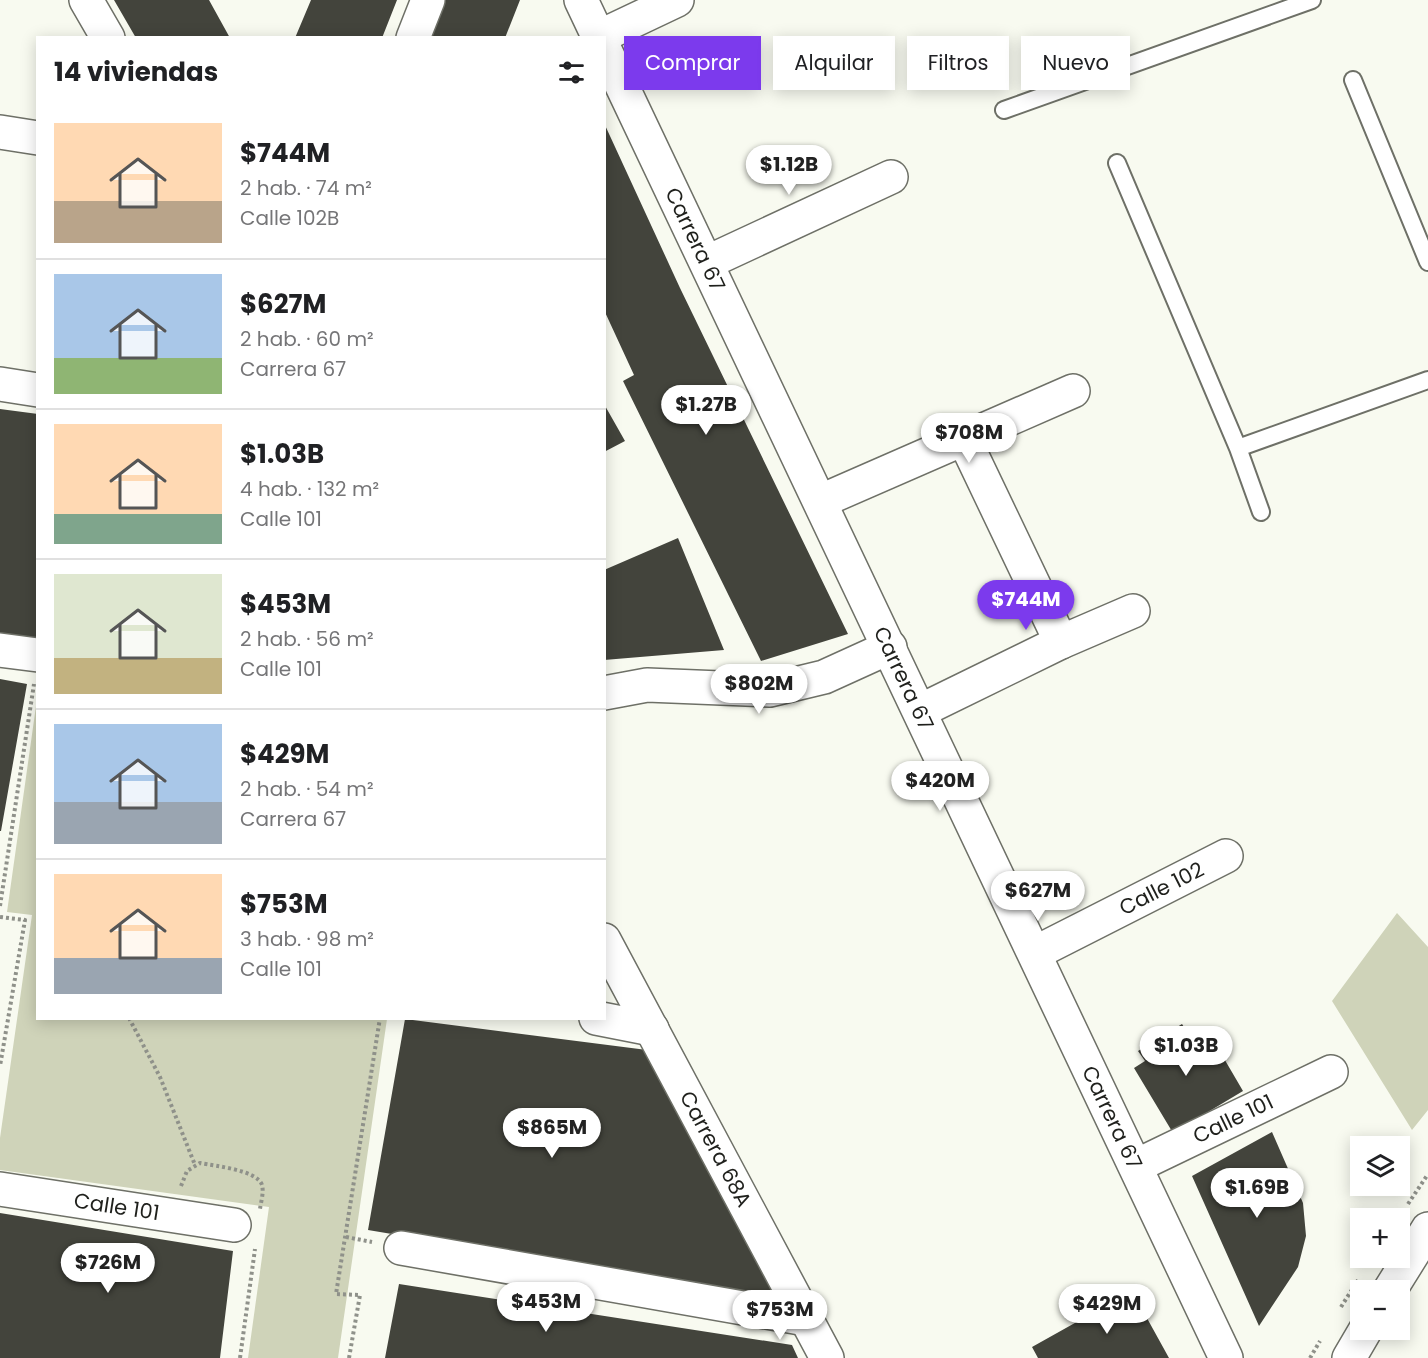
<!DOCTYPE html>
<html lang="es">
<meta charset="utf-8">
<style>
body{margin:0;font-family:Poppins,sans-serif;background:#f2f2f2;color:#202124;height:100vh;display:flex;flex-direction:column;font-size:22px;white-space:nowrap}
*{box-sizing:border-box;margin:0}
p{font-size:20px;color:#757577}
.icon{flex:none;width:33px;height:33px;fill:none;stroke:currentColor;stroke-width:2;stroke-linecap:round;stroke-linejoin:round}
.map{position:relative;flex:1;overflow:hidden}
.details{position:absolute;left:36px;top:36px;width:570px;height:984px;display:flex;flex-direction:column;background:#fff;border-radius:0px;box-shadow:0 3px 15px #0003}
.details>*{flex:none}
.banner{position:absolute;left:624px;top:36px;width:570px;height:54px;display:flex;gap:12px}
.buttons{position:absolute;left:1350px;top:1136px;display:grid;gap:12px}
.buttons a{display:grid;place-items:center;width:60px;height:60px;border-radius:0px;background:#fff;box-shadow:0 3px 15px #0003;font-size:30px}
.price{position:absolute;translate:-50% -51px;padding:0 14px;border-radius:21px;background:#fff;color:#222;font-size:20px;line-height:39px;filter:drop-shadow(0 2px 3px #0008)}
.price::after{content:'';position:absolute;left:50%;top:36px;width:18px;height:14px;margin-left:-9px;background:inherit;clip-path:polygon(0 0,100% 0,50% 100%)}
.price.on{background:#7c3aed;color:#fff}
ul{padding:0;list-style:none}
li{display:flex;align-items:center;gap:18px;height:150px;padding:0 18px}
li+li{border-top:2px solid #e0e0e0}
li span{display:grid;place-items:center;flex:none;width:168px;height:120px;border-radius:0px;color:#555}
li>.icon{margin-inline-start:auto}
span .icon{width:72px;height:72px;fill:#fffc;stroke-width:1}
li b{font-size:26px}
h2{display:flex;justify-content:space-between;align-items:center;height:72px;padding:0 18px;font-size:26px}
.pill{padding:0 21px;border-radius:0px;background:#fff;box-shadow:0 3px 15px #0003;font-size:21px;line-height:54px}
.pill.on{background:#7c3aed;color:#fff}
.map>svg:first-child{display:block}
</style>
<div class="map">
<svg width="1428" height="1358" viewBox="0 0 1428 1358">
<rect width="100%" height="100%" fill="#f8faf0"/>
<path fill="#cfd3b9" d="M37,699L38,1018L387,1019L338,1358H248L269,1207L0,1170V1138L32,915L7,912Z
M1397,913L1428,947V1110L1412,1130L1332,1001Z"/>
<path fill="#43443c" d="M114,0H209L230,38H136Z
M311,0H397L382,38H295Z
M439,0H520L505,38H425Z
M604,123L680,288L848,634L761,661L623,381L634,375L604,310Z
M604,404L625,441L604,452Z
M0,409L38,414V642L0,637Z
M678,538L724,650L604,660V570Z
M0,679L27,684L1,831H0Z
M405,1019L647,1050L776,1298L368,1230Z
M1182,1024L1197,1047L1212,1038L1243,1091L1173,1133L1134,1068L1145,1061L1138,1051Z
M1272,1132L1303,1203L1306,1236L1298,1267L1259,1326L1192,1176Z
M0,1213L233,1251L220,1358H0Z
M399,1284L792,1345L798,1358H385Z
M1132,1291L1169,1358H1038L1032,1347Z"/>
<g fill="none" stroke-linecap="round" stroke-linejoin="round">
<g stroke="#6e7067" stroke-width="20">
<path id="service" d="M1353,80L1428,262
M1004,110L1312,0
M1117,163L1238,448L1261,512
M1238,448L1428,380"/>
</g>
<g stroke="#6e7067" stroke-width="36">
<g id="minor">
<path d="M581,0L599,38"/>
<path d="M599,37L677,0"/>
<path d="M413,38L428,0"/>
<path id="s1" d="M604,48L1226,1358"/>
<path d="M0,132L38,138"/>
<path d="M708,262L891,177"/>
<path d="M0,384L38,390"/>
<path d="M964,439L1061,642"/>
<path d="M821,501L1073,391"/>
<path d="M0,650L38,655"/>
<path d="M604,693L647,685L770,690L824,677L890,647"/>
<path d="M920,711L1061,642L1133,611"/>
<path id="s2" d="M1035,953L1226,856"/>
<path d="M596,1018L652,1029"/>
<path id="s3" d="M1136,1166L1331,1072"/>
<path id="s4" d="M0,1189L234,1225"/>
<path d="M401,1248L806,1319"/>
</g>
</g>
<g stroke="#6e7067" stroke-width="36">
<g id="tertiary">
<path d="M86,0L108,38"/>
<path id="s5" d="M604,940L827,1358"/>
</g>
</g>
<g stroke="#6e7067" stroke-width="36">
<path id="primary" d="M1390,1290L1428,1229
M1349,1358L1366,1329"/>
</g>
<path stroke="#8f918a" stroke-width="4" stroke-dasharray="3 3" stroke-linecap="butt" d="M0,906L34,684
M0,917L25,920L0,1066
M129,1018L160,1077L195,1165
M181,1186L187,1171L200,1163C215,1166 257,1170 262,1185C264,1192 261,1202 260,1209
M1408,1204L1428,1174
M346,1237L372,1242
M1341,1307L1358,1280
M240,1358L255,1249
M349,1358L360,1295L336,1294L380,1018
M1310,1358L1320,1341"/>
<use href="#service" stroke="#fff" stroke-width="16"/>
<use href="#minor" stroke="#fff" stroke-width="33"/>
<use href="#tertiary" stroke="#fff" stroke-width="33"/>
<use href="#primary" stroke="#fff" stroke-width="33"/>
</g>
<g text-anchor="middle" stroke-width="6" stroke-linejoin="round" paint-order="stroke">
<g font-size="21" fill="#1f201c" stroke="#fff">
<text dy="7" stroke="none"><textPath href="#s1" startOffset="212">Carrera 67</textPath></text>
<text dy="7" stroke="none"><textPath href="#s1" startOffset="698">Carrera 67</textPath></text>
<text dy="7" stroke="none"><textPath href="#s2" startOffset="142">Calle 102</textPath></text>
<text dy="7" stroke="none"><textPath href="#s1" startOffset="1184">Carrera 67</textPath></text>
<text dy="7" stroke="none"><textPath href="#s3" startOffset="108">Calle 101</textPath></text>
<text dy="7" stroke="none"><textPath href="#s5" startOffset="237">Carrera 68A</textPath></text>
<text dy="7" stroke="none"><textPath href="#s4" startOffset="118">Calle 101</textPath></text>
</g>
</g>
</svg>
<div class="buttons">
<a><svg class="icon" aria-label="layers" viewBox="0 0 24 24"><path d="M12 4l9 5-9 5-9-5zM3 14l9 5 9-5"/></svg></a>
<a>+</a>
<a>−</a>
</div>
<b class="price" style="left:789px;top:196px">$1.12B</b>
<b class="price" style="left:706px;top:436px">$1.27B</b>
<b class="price" style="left:969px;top:464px">$708M</b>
<b class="price on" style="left:1026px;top:631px">$744M</b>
<b class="price" style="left:759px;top:715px">$802M</b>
<b class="price" style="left:940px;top:812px">$420M</b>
<b class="price" style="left:1038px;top:922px">$627M</b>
<b class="price" style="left:1186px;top:1077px">$1.03B</b>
<b class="price" style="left:552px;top:1159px">$865M</b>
<b class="price" style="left:1257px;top:1219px">$1.69B</b>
<b class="price" style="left:108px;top:1294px">$726M</b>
<b class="price" style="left:546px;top:1333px">$453M</b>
<b class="price" style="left:1107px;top:1335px">$429M</b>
<b class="price" style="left:780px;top:1341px">$753M</b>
<div class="banner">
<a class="pill on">Comprar</a>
<a class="pill">Alquilar</a>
<a class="pill">Filtros</a>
<a class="pill">Nuevo</a>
</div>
<section class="details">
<h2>14 viviendas<svg class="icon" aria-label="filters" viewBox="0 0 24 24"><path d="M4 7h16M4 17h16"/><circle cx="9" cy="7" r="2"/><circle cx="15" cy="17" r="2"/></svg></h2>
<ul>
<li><span style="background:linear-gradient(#ffd9b3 65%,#b9a48a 0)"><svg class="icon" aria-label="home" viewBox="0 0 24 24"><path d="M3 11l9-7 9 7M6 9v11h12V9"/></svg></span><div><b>$744M</b><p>2 hab. · 74 m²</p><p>Calle 102B</p></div></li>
<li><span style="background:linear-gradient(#a9c7e8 70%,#8fb573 0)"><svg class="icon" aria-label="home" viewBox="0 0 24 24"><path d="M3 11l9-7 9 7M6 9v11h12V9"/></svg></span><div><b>$627M</b><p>2 hab. · 60 m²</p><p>Carrera 67</p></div></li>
<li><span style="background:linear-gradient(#ffd9b3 75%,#7fa58c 0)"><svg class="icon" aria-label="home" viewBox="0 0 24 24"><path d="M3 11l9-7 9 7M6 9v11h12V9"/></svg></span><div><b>$1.03B</b><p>4 hab. · 132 m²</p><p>Calle 101</p></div></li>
<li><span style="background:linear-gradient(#dfe7d0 70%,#c2b280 0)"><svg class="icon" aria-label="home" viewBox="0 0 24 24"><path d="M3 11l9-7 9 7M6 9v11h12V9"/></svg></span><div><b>$453M</b><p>2 hab. · 56 m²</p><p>Calle 101</p></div></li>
<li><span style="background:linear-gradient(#a9c7e8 65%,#9aa5b1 0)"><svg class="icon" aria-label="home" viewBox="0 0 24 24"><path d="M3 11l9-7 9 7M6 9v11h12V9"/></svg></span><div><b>$429M</b><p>2 hab. · 54 m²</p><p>Carrera 67</p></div></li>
<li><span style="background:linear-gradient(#ffd9b3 70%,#9aa5b1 0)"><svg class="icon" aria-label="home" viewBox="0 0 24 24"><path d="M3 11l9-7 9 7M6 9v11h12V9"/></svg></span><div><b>$753M</b><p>3 hab. · 98 m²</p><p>Calle 101</p></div></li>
</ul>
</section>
</div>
